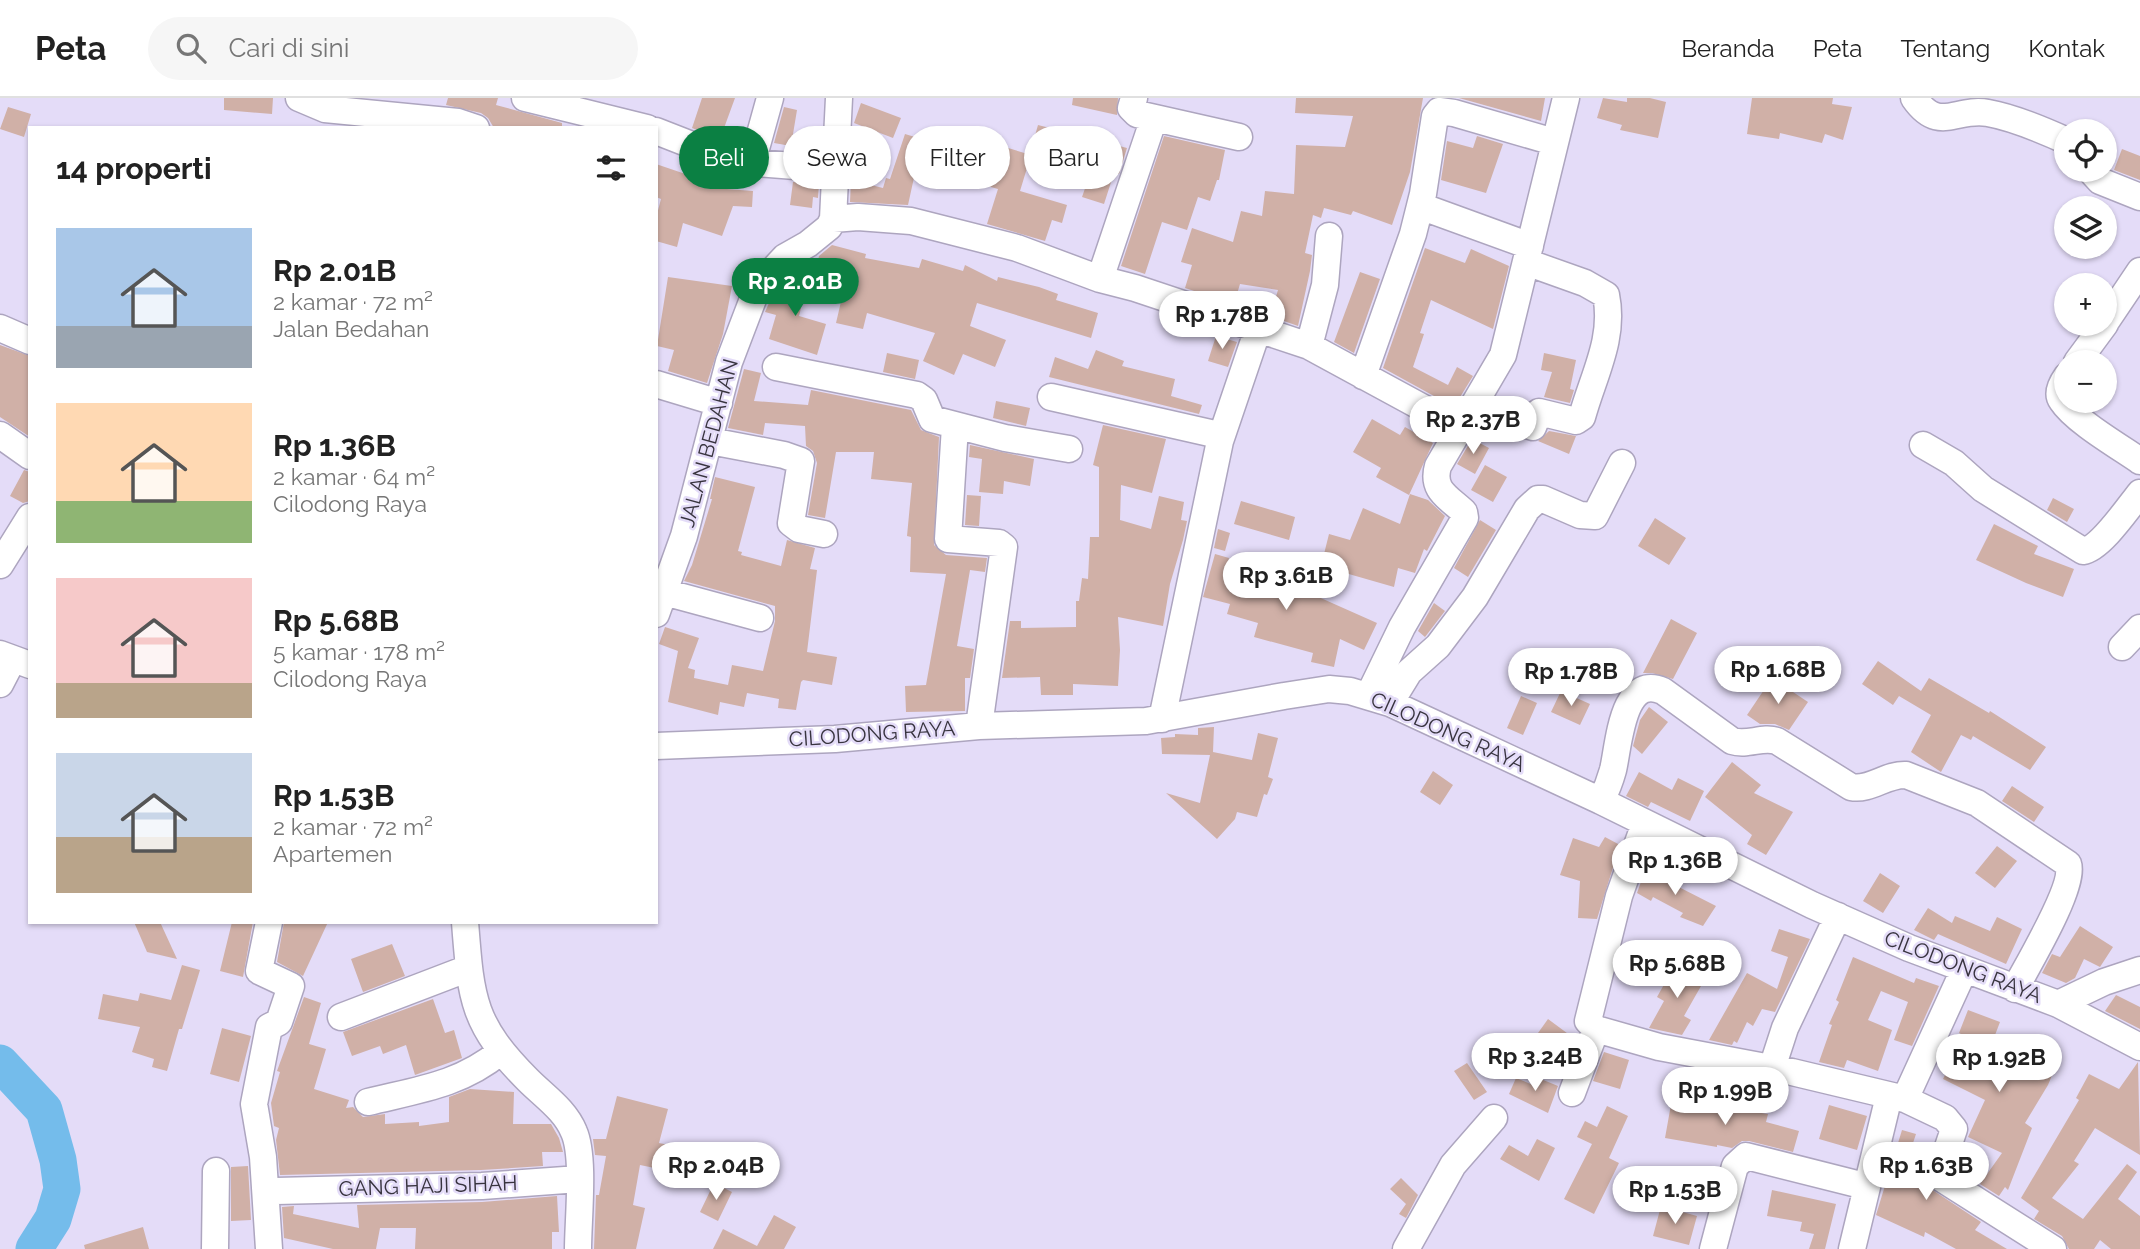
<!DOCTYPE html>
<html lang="id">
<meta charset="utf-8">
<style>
body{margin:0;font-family:Raleway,sans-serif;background:#f6f6f6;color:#222;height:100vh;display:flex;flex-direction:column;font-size:26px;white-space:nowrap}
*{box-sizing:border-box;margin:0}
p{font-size:23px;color:#767676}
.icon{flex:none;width:38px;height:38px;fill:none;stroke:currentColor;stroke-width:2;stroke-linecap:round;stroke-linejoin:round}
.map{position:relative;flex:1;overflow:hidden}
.sheet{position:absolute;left:28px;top:28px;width:630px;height:798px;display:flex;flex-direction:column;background:#fff;border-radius:0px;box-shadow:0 2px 5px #0004}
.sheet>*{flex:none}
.banner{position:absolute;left:679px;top:28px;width:665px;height:63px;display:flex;gap:14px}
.buttons{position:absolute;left:2054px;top:21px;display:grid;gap:14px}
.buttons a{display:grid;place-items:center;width:63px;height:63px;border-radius:50%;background:#fff;box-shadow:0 2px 5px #0004;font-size:35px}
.price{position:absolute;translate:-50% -60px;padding:0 16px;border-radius:24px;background:#fff;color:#222;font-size:23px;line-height:46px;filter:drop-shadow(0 2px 4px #0008)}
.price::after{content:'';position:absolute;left:50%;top:42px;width:21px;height:16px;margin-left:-10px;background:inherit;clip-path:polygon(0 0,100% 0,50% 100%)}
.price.selected{background:#0b8043;color:#fff}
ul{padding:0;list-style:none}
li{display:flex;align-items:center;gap:21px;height:175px;padding:0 28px}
li span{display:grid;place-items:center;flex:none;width:196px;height:140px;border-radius:0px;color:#555}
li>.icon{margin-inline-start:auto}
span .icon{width:84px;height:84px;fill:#fffc;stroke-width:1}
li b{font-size:30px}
h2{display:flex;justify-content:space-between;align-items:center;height:84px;padding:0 28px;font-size:30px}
.pill{padding:0 24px;border-radius:32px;background:#fff;box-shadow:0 2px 5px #0004;font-size:24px;line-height:63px}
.pill.selected{background:#0b8043;color:#fff}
header{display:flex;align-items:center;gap:42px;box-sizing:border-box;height:98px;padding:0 35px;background:#fff;border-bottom:2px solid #e0e0e0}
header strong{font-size:33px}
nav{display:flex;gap:38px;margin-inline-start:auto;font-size:24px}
.search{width:490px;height:63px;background:#f6f6f6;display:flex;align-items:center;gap:18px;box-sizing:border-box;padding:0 24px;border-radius:38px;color:#767676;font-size:26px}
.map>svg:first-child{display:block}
</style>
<header>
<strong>Peta</strong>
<div class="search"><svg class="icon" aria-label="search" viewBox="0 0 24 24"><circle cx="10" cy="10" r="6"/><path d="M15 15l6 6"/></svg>Cari di sini</div>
<nav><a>Beranda</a><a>Peta</a><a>Tentang</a><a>Kontak</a></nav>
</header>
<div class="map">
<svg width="2140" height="1151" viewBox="0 0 2140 1151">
<rect width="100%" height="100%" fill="#e4dcf8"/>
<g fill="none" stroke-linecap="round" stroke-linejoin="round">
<path stroke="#74bceb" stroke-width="37" d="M0,965L44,1012L58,1062L62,1091L53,1121L34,1151"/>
</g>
<path fill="#d0b0a7" d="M224,0H273L272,16L224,12Z
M448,0H498L496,7L562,25V30H494L488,20L481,15L446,7Z
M702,0H735L720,41L692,30Z
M1073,0H1118L1117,17L1072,7Z
M1296,0H1423L1410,74L1392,127L1353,113L1351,117L1324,110L1321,120L1313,117L1305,155L1312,157L1310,173L1298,228L1270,218L1278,192L1240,186L1234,206L1185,190L1192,167L1181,164L1192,130L1233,144L1241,113L1262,118L1265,93L1294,96L1296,47L1345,49L1353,18L1295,15Z
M1459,0H1545L1541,23Z
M1603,0L1627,4V0H1650L1666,4L1658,40L1620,32L1622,27L1597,20Z
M1752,0H1833L1832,6L1852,9L1843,42L1825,36L1822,45L1780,35L1779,41L1747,36Z
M861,5L901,20L893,40L854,25Z
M8,9L31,16L24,39L0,31Z
M784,9L797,12L791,48L774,45Z
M1038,27L1127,50L1119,76L1114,75L1104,106L1082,99L1090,76L1060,67L1061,63L1030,55Z
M905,36L954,51L942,84L915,75L908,107L850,104L851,82L883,90L886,80L890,81Z
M1164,38L1225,52L1219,82H1217L1210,103L1198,99L1187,132L1162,124L1145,176L1121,168Z
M1477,38L1503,46L1486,95L1441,82L1447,43L1473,50Z
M992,45L1031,57L1020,93L1067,107L1062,125L1052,122L1045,143L987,126L998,91L980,86Z
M2122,51L2140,58V82L2114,72Z
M656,66L703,82L700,89L753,93L752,109L733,108L722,138L683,125L677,149L656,143V120L661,101L656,99Z
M793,84L819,86L818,100L813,99L812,110L790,107Z
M832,147L866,156L865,160L919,170L922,161L963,173L965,167L997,183L998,179L1039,189L1058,196L1056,202L1098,215L1091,240L977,205L970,228L1006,242L995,269L963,256L954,277L923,263L935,235L867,215L863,231L836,225L847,178L816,171L819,158Z
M1425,150L1465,165L1471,151L1509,168L1493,231L1431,202L1420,235L1424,236L1413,269L1448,287L1457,269L1473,278L1454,309L1383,270Z
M793,173L809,178L799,218L826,226L817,257L769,241L776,217L765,214L774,194L786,195L789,177Z
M1360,174L1380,181L1354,255L1334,244Z
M668,179L732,188L723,236L707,285L668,273L674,252L657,248Z
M1216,238L1237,244L1228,269L1208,263Z
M0,247L30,258V339L0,319Z
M1096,252L1124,263L1122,268L1175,281L1171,298L1202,307L1199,316L1049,279L1055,259L1088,271Z
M887,255L919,262L915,281L883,274Z
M1544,255L1576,262L1570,291L1574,292L1570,305L1544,299L1552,274L1541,272Z
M744,271L761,275L754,303L808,307L811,292L911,312L921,332L939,339L934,447L946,457L987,460L985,474L970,472L957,548L974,551L970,580H965V613L906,614L905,588L926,587L946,476L910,474L911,439L907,438L912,385L871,381L874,354H836L825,420L808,417L817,365L813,353L806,348L805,328L765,325L763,337L728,330Z
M996,303L1030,310L1026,328L993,320Z
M1372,321L1400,337L1405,329L1433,345L1409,397L1376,379L1381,370L1353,354Z
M1103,327L1166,341L1152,395L1121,387L1120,422L1151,431L1159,398L1184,404L1181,422L1187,423L1183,442L1170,486L1163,528L1118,519L1120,552L1118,588L1073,586V597H1041L1040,579L1002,580L1010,523H1021V530L1076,529V503H1079L1082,480L1088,481L1090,439H1099V369L1093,367Z
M1549,333L1576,338L1569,356L1538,343Z
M1472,341L1489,350L1475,376L1457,366Z
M970,347L1034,361L1030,388L1004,383L1003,396L979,394L982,361L969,359Z
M1485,367L1507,379L1493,404L1471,392Z
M24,372L30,374V403L23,405L10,398Z
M715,379L755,389L738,453L742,454L741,457L781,468L787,442L815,450L810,471L817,472L807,554L837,559L832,587L803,582L801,584L796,612L778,610L779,601L747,595L744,609L720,604L718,617L668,604L678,553L659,546L665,529L699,540L688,570L695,572L694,580L728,587L732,567L763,573L775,523V508L684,483L692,467L712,401H710Z
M1410,396L1428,402L1445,418L1427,453L1424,451L1415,475L1398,470L1394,489L1321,468L1329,436L1350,442L1363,410L1400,426Z
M967,397L981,398L979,428L965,427Z
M2053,400L2074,411L2067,424L2047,412Z
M1241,403L1295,419L1289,442L1234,426Z
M1655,420L1686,440L1669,467L1638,448Z
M1480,422L1496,432L1468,479L1454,470Z
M1994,426L2038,448L2034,456L2074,471L2063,499L2026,485L1976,462Z
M1218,431L1230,435L1225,453L1214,450Z
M1215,456L1229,460L1228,464L1274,474L1271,488L1314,497L1377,525L1364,552L1340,541L1334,569L1311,564L1313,555L1254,539L1258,525L1227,516L1230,506L1203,499Z
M1434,505L1445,513L1425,539L1418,533Z
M1671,521L1697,535L1673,581L1652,575H1643Z
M1878,563L1921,593L1929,580L1989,615L1990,613L2046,649L2030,672L1973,638L1971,642L1961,637L1941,674L1911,654L1931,617L1899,598L1893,607L1862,586Z
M1772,580L1808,604L1789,632L1775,626H1760L1747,617Z
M1561,593L1590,606L1580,627L1551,614Z
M1521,598L1537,605L1523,637L1507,630Z
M1649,609L1668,624L1642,656L1633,648L1640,622Z
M1214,629L1213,654L1252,662L1258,635L1278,640L1268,679L1273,681L1267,697L1264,696L1257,719L1237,714L1235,721L1217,741L1166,695L1200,705L1210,657L1162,656L1161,640L1175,639V636L1198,637V630Z
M1732,664L1761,687L1754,695L1793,714L1766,757L1747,746L1752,737L1705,699Z
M1433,673L1453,687L1440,707L1420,694Z
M1639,674L1672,692L1678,680L1704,693L1690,723L1651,704L1648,709L1626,698Z
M2012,688L2044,709L2034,724L2002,703Z
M1605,739L1620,747L1597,821L1578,820L1580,783L1560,777L1573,740L1599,749Z
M1997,748L2017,763L1995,790L1975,775Z
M1647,767L1666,777L1663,781L1716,808L1703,828L1680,819L1683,815L1653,799L1651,803L1637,795Z
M1880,775L1900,788L1883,815L1863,803Z
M1928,810L1952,825L1955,818L1990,833L1997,819L2022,831L2006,866L1938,836L1934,842L1914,832Z
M134,824H160L177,861L147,854Z
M232,824H253L243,879L220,873Z
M284,824H328L303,878L277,864Z
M2080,828L2113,849L2100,869L2084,861L2075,880L2066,885L2042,875L2052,856L2060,859Z
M1779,831L1810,841L1775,914L1762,911L1753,928L1747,924L1737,945L1734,943L1732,947L1709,942L1747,875L1777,891L1788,859L1771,853Z
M392,846L405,878L363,894L351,861Z
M1853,859L1914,885L1916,880L1939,888L1912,948L1894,942L1908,904L1881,893L1868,922L1892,932L1878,973L1847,962L1844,970L1819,964L1832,927L1829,926L1839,904L1836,902Z
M1676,865L1705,881L1684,918L1691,922L1682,937L1649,930L1664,903L1657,899Z
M182,867L200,872L182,931H179L167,973L152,969L154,961L132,954L140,929L98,921L103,896L138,903L140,895L171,902Z
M2116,897L2140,909V931L2105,913Z
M304,899L321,905L309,946L326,951L314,991L349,1002L346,1010L353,1009L363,1019L385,1016V1026L419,1024V1028L449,1024V999L470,991L514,994L513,1026H551L559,1040L563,1054H542L543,1068L481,1072L280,1077L276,1042L279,1030L274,1028L271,1005L280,974L277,973Z
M433,901L445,935L454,932L462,960L415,977L406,947L383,956L380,948L352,958L343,934Z
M1968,912L2000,924L1992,945L2040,964L2042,960L2057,965L2048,987L2025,1025L2032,1030L2008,1092L2005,1089L1999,1098L1980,1086L2002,1055L1968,1039L1985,1002L1943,981L1965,938L1959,935Z
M1548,921L1575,941L1563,963L1533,942Z
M222,930L251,938L239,984L210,976Z
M1604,954L1629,962L1620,991L1593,983Z
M2138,964L2140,1057L2095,1030L2074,1063L2079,1066L2052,1100L2083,1121L2127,1066L2137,1074L2118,1101L2140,1118V1151H2111L2100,1142L2094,1151H2069L2062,1138L2034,1121L2039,1113L2021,1100L2079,1002L2076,1000L2089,976L2119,991Z
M1467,965L1487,994L1474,1002L1454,973Z
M1536,979L1558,988L1548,1015L1509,996L1516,980L1533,987Z
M617,998L668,1011L659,1045L674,1048L669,1073L640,1067L633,1107L645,1110L636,1151H594L596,1097H599L606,1058L595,1057L593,1041H606Z
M1672,1001L1768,1016L1766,1024L1799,1033L1793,1054L1749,1043H1742L1732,1050L1717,1047V1049L1665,1040Z
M1829,1007L1867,1018L1857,1052L1819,1041Z
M1607,1008L1628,1018L1609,1060L1619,1065L1594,1116L1564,1101L1592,1046L1577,1039L1585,1023L1597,1029Z
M1902,1032L1916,1036L1913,1045L1931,1051L1924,1075L1928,1089L1981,1124L1975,1132L2007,1151H1956L1925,1134L1924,1139L1876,1117Z
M1537,1041L1555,1050L1539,1083L1500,1061L1509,1047L1528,1058Z
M248,1068L251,1122L231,1123V1069Z
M1401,1080L1418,1097L1406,1120L1399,1116L1406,1106L1390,1091Z
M714,1085L732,1094L718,1123L700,1114Z
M1772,1092L1836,1106L1825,1151H1809L1814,1136L1800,1133L1802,1124L1767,1118Z
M557,1098L559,1134H552V1151H415L416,1130H380L376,1151H333L284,1140L282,1109L294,1108L293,1116L359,1130L357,1107L482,1104Z
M1661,1108L1697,1118L1689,1147L1653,1138Z
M774,1117L796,1129L784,1151H713L723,1131L757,1148Z
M143,1129L149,1151H85L84,1147Z"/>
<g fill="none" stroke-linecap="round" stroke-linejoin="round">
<g stroke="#ada5bf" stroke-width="29">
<path id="minor" d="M299,0L325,11L458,24L476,30
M525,0L647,30
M1134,0L1131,10L1137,16L1239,39
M1914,0C1939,36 1956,9 1988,15C2011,19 2045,33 2067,43
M656,33L720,58L743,64L834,71
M752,65L770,0
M2090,72L2100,83L2140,99
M1420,108L1530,148
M833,121L858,119L911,123L1017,150L1100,181L1135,190L1309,248L1460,330
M1100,181L1154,20
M2105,225L2140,173
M0,230L30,243
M1309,248L1325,187L1329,138
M2077,264L2105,226
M776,269L917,297L924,302L932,321L1005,340L1069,351
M1363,278L1413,136L1423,96L1435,18L1439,13L1454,15L1554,44
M2067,278C2062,285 2056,295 2062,303C2075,323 2120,349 2140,363
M656,286L719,305
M1051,299L1210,335L1218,338L1220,343L1162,621
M1473,308L1533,329L1539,314L1576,323L1582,319C1593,278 1615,241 1606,197L1585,185L1526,164
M955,328L948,441L999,445L1004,449L979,628
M0,337L30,358
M710,343L784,357L801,363L791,425L799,431L824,436
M1220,343L1258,231
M1923,347L1954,365L1983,391L2083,453C2100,451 2128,410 2140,395
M0,467L30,419
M664,494L760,520
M656,516L684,438L729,264L758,188L785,159L808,146L829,129L833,121L839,0
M2122,549L2140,530
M0,556L30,567
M0,586L13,561
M1369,597L1402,529L1465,420L1464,414C1448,399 1431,392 1438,368L1503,257L1566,0
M1390,605L1409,574L1438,548L1475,499L1527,411L1538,401H1543L1580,417L1595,418L1622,365
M656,648L835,641L979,628L1146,623L1284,598L1329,591L1350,593L1390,605L1459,637L1601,703L1812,807L1909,850L2058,906L2140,949
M1601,703C1606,693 1610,683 1613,672C1619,647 1622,575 1663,593L1732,643C1748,648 1762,638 1777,643L1851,689C1870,693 1886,676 1906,677L1977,705L2068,766C2076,787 2027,868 2015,891
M1645,725L1619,798L1588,923L1596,931L1659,949L1792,974L1905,1001L1945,1020L1954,1031L1940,1073L1941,1080L2053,1151
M465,824C471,901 472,926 528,982C545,999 565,1012 574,1034C585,1059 578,1122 578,1151
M2058,906L2104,884L2140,872
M341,919L469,870
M1772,970L1785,930L1838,818
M1572,995L1596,931
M1905,1001L1964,872
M368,1004C417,992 460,987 500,954
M276,1093L482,1088L579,1081
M215,1151L216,1073
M269,1151L263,1059L254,1006L269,929L279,924L291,888L259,873L269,824
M1406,1151L1453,1067L1494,1020
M1713,1151L1735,1068L1746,1058L1865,1088
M1852,1151L1889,998"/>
</g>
<use href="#minor" stroke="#fff" stroke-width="26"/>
</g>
<g text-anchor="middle" stroke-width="5" stroke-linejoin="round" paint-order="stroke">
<g font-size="21" fill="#38343f" stroke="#e4dcf8">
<text transform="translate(709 345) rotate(-75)" y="7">JALAN BEDAHAN</text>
<text transform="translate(1448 634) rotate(24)" y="7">CILODONG RAYA</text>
<text transform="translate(872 636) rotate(-4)" y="7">CILODONG RAYA</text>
<text transform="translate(1963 869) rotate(21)" y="7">CILODONG RAYA</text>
<text transform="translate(428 1088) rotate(-2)" y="7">GANG HAJI SIHAH</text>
</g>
</g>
</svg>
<div class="buttons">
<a><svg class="icon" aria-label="locate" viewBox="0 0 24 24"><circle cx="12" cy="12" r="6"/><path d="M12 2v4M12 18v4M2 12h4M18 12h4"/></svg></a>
<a><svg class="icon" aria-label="layers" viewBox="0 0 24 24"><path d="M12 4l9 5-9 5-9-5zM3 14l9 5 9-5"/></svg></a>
<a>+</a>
<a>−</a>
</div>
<b class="price selected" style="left:795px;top:220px">Rp 2.01B</b>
<b class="price" style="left:1222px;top:253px">Rp 1.78B</b>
<b class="price" style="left:1473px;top:358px">Rp 2.37B</b>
<b class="price" style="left:1286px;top:514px">Rp 3.61B</b>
<b class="price" style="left:1778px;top:608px">Rp 1.68B</b>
<b class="price" style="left:1571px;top:610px">Rp 1.78B</b>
<b class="price" style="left:1675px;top:799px">Rp 1.36B</b>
<b class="price" style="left:1677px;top:902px">Rp 5.68B</b>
<b class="price" style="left:1535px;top:995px">Rp 3.24B</b>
<b class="price" style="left:1999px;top:996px">Rp 1.92B</b>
<b class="price" style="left:1725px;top:1029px">Rp 1.99B</b>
<b class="price" style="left:716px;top:1104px">Rp 2.04B</b>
<b class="price" style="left:1926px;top:1104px">Rp 1.63B</b>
<b class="price" style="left:1675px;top:1128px">Rp 1.53B</b>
<div class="banner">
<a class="pill selected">Beli</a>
<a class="pill">Sewa</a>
<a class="pill">Filter</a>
<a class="pill">Baru</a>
</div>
<section class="sheet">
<h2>14 properti<svg class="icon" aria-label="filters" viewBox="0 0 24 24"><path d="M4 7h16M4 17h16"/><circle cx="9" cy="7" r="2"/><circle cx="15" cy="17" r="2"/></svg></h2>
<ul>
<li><span style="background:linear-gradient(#a9c7e8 70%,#9aa5b1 0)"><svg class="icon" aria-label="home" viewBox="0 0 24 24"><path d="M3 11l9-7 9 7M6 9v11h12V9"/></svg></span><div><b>Rp 2.01B</b><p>2 kamar · 72 m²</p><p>Jalan Bedahan</p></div></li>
<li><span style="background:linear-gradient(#ffd9b3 70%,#8fb573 0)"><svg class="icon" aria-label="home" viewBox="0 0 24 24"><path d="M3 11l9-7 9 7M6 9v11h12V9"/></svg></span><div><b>Rp 1.36B</b><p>2 kamar · 64 m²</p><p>Cilodong Raya</p></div></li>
<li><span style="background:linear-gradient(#f6c9c9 75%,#b9a48a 0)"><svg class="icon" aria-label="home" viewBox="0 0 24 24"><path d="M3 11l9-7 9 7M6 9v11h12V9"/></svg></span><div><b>Rp 5.68B</b><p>5 kamar · 178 m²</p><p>Cilodong Raya</p></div></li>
<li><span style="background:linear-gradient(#c9d6e8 60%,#b9a48a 0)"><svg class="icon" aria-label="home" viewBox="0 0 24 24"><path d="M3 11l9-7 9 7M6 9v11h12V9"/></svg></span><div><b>Rp 1.53B</b><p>2 kamar · 72 m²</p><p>Apartemen</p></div></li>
</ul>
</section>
</div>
